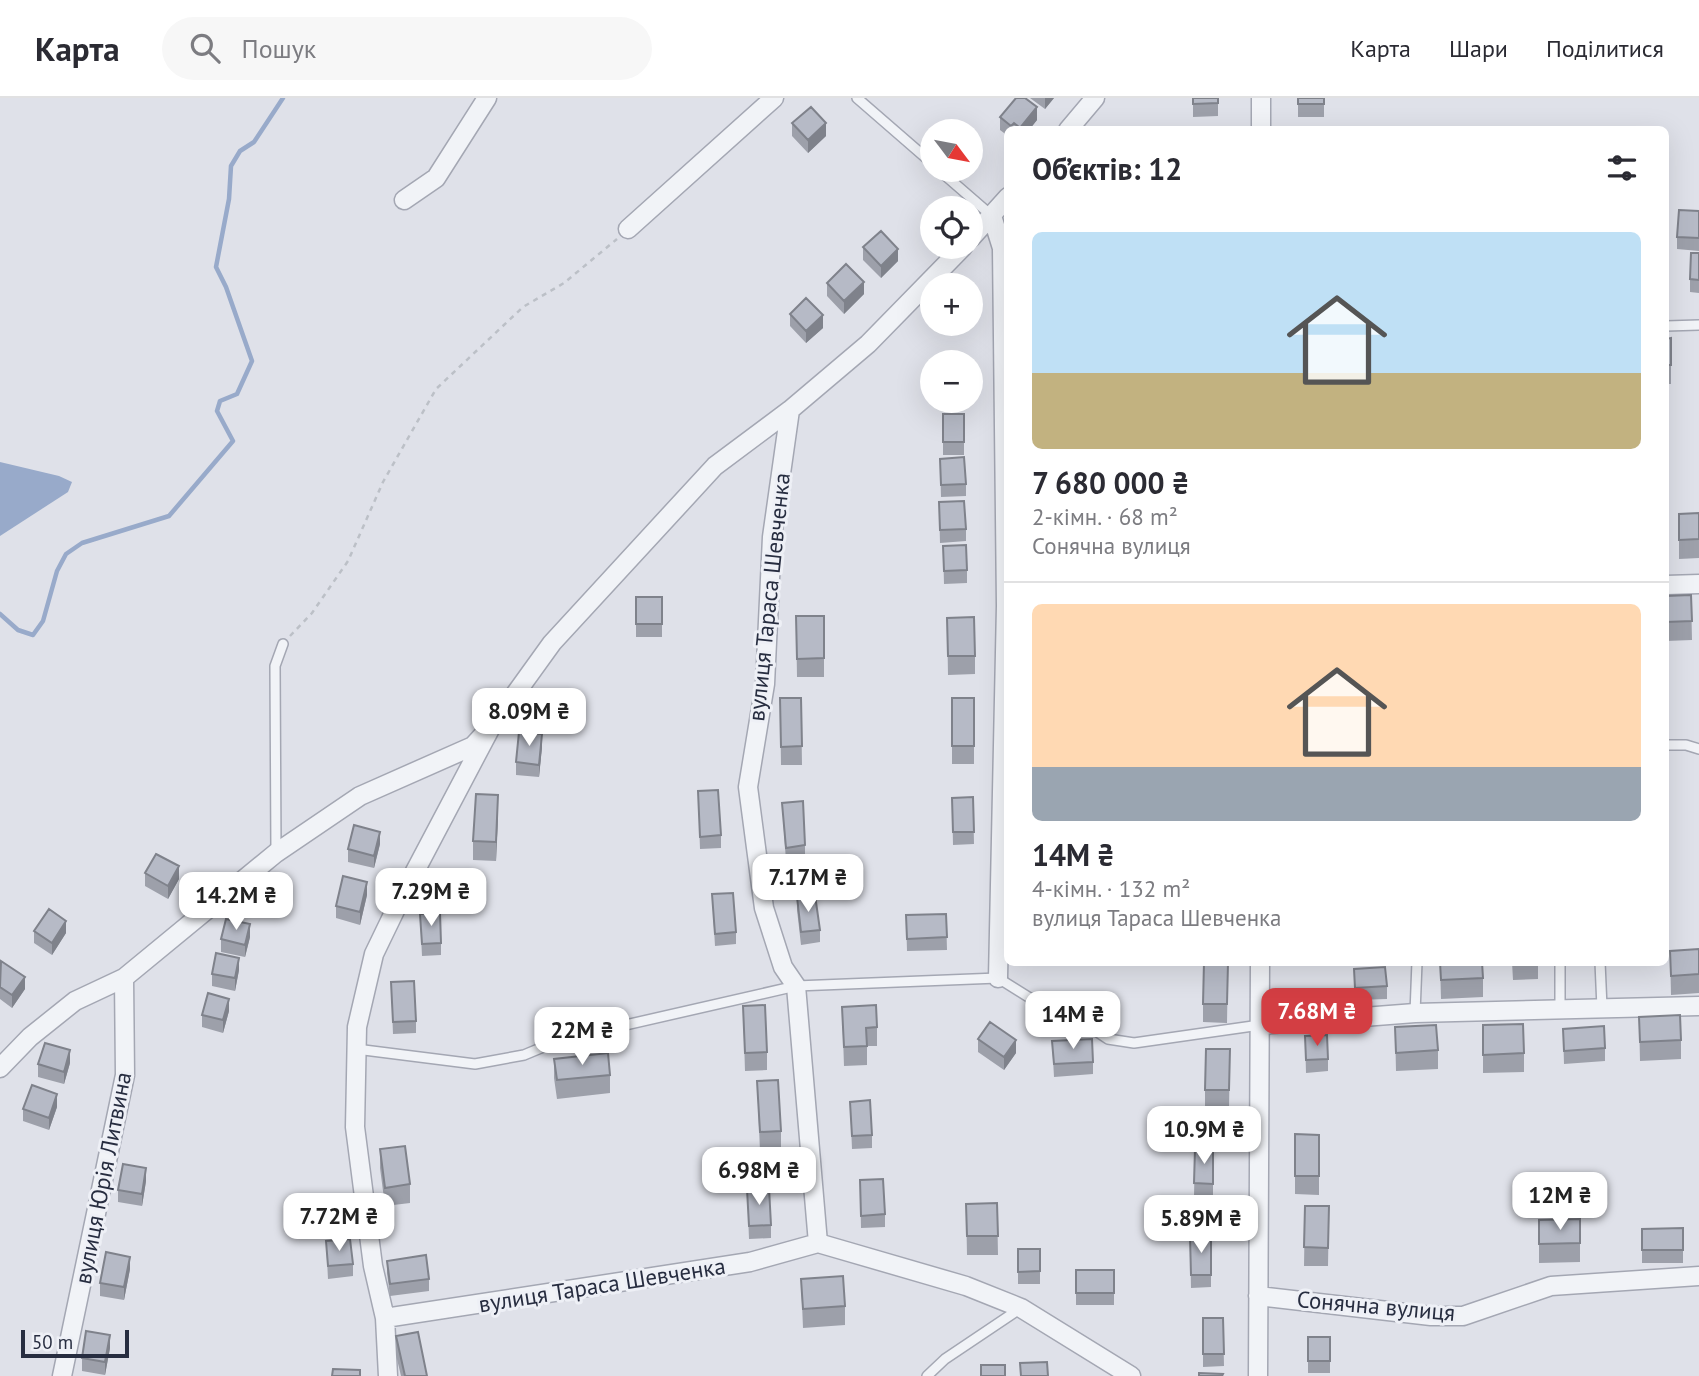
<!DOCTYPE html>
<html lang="uk">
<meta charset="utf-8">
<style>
body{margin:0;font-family:"PT Sans",sans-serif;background:#f7f7f7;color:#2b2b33;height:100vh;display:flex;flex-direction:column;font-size:26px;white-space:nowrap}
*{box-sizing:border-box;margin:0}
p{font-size:23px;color:#7c7c81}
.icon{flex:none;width:38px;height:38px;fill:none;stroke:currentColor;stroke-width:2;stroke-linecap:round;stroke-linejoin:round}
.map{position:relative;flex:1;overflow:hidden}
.details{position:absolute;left:1004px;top:28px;width:665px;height:840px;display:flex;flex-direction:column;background:#fff;border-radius:10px;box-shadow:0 7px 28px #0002}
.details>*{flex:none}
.needle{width:46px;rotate:122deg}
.controls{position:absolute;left:920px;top:21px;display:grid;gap:14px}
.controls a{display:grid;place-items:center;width:63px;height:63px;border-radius:50%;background:#fff;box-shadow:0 7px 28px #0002;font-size:35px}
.scale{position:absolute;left:21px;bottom:18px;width:108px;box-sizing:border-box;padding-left:7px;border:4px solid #272d40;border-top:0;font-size:19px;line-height:24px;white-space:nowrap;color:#272d40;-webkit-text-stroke:5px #eef0f6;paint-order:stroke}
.price{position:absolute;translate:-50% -60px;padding:0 16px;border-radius:14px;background:#fff;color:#222;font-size:23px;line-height:46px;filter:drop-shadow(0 2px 4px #0008)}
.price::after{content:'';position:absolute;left:50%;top:42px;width:21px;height:16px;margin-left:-10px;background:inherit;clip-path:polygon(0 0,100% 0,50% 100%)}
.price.active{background:#d33e43;color:#fff}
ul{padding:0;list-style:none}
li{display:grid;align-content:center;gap:14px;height:371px;padding:0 28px}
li+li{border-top:2px solid #e1e1e2}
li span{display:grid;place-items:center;height:217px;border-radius:10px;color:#555}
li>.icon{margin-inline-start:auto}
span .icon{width:126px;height:126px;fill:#fffc;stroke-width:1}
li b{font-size:30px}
h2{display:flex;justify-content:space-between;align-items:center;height:84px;padding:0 28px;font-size:30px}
header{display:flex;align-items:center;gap:42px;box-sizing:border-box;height:98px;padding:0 35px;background:#fff;border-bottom:2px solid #e1e1e2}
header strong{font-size:33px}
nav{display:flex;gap:38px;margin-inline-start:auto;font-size:24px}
.search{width:490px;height:63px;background:#f7f7f7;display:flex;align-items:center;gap:18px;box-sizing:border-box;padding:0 24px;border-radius:38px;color:#7c7c81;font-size:26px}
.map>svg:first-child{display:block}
</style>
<header>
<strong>Карта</strong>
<div class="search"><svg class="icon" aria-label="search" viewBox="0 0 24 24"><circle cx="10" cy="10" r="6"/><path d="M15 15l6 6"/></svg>Пошук</div>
<nav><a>Карта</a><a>Шари</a><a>Поділитися</a></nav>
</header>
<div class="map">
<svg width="1699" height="1278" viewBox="0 0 1699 1278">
<rect width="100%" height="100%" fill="#dfe1e9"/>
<path fill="#98aaca" d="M0,364L59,378L72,384L68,394L0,438Z"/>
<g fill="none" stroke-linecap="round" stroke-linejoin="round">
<path stroke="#98aaca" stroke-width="4.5" d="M0,516L18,532L33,537L43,523L57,473L66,456L82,445L169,418L233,343L217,313L220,303L237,296L252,263L226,189L216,169L229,101L231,68L240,53L254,44L283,0"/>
<g stroke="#a4a7b3" stroke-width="12">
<path id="lane" d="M857,0L933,66
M939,72L992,118
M1666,228L1699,227
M1666,647H1686L1699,651
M276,755L275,568L283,546
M1560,864V912
M1600,864L1602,910
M1415,915L1417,864
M356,951L475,966L524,957L560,942L796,888L998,880L1030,900L1069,915L1108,941L1134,945L1260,927
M927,1278L945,1261L1021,1210"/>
</g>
<g stroke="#a4a7b3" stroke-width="21">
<path id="street" d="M1068,32L1095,0
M1261,32V0
M404,102L436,80L487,0
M992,118L1002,150L1006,508L998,880
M628,131L774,0
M971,140L1008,99
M790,312L772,439L765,586L748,689L764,810L783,869L796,888L818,1145
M1666,487L1699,486
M1261,927L1415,915L1699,908
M0,970L30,939L75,903L124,880L276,755L360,698L473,648L483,637
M1258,1198L1431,1218H1463L1551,1188L1699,1178
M385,1220L750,1164L818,1145L966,1188L1021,1210L1131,1278
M62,1278L125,977L124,880
M388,1278L385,1220L373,1168L355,1029L357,929L374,856L402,798L490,631L552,545L715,368L790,312L868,246L963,149
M1258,1278L1260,864"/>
</g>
<path stroke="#bcc0c7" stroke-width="2.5" stroke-dasharray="5 5" stroke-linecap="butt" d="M290,538L312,515L348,463L383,384L436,291L523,209L564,185L617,141"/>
<use href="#lane" stroke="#f1f3f7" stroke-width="9"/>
<use href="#street" stroke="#f1f3f7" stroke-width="18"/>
</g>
<path fill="#9da0aa" d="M1030,0H1054L1045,11Z
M1193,0H1218V18L1193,19Z
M1298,0H1324V19H1298Z
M1000,19L1037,22L1029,32H1008V38L1000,32Z
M792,25L826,38L808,55L792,38Z
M1699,113V153L1677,151V139Z
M863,149L898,163L881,180L863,162Z
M1699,155V195L1690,194V181Z
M827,185L864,196L844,216L827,198Z
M790,216L823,230L806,245L790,228Z
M1671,240V286H1666V241Z
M943,316H964V357H943Z
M940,361L966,386V398L941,399Z
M939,404L966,431V443L940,445Z
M1699,415V460L1679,461V416Z
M1666,416L1668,462H1666Z
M943,448L967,472V485L944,486Z
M1691,497L1692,542L1666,543V498Z
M636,499L662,526V539H636Z
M796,518H824V579H797Z
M947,520L975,558V576L948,577Z
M780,600H801L802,667H781Z
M952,600H974V666H952Z
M542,649L539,679L516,677V664Z
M698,693L721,737V750L700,751Z
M973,699L974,746L953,747L952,700Z
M782,705L805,747V760L786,763Z
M498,716L496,763L473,762V743Z
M380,746L374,770L348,764V751Z
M145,775L179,781L168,801L145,788Z
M712,796L736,834V846L715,848Z
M367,797L360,827L336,820V808Z
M797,799L820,832V844L801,847L797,812Z
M420,816L441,845V857L422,858Z
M946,816L947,852L907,853L906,817Z
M34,833L66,835L52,857L34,845Z
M250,839L245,859L221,854V841Z
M1699,851V895L1671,897L1670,853Z
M0,864L25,891L12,910L0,901Z
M1440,864L1483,880V899L1441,901Z
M1512,864H1538V881L1513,882Z
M1228,865L1227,925L1203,924V906Z
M1354,871L1387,888V901L1355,902Z
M239,872L235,893L212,888V876Z
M391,884L416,923V935L393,936Z
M743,908L767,954V972L745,973Z
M842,909L877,929V948H867V967L844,968Z
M229,913L223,935L202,929V917Z
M1639,919L1681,942V961L1640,963Z
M1483,927L1524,955V974L1483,975Z
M1395,929L1438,952V971L1396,973Z
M1563,931L1605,950V963L1564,966Z
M1305,938L1328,961V973L1306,975Z
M978,941L1016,955L1004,972L978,954Z
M1052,943L1093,964V976L1054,979Z
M1230,951L1229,1011H1205V992Z
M554,961L610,977V995L557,1001L554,980Z
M70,965L64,986L38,979V966Z
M757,983L781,1033V1051L760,1053Z
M850,1004L872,1037V1050L852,1051Z
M57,1009L49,1032L23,1023V1011Z
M1295,1036L1319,1037V1097L1295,1096Z
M380,1051L410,1086V1105L385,1108L380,1070Z
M1195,1051H1213V1098H1194Z
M860,1082L885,1116V1129L861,1130Z
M146,1083L142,1108L118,1104V1092Z
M747,1091L771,1127V1140L749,1141Z
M997,1105L998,1157H967L966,1106Z
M1305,1108H1329L1328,1168H1304Z
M1580,1121V1164L1539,1165V1122Z
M1683,1130V1165H1642V1131Z
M1190,1138L1211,1177V1189L1191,1190Z
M326,1143L353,1166V1178L328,1181Z
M1018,1151H1040V1186H1018Z
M387,1163L429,1181V1193L390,1198L387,1175Z
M130,1171L124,1202L100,1198V1185Z
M1076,1172H1114V1207H1076Z
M801,1181L845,1208V1227L803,1230Z
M1203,1220H1223L1224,1268L1203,1269Z
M396,1238L427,1278H401L396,1257Z
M1308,1239H1330V1275H1308Z
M110,1250L105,1277L82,1273V1260Z"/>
<path fill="#7f828b" d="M1045,0H1054L1045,11Z
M1037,9V22L1029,32H1020V30Z
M826,25V38L808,55V42Z
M898,151V163L881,180V168Z
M864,184V196L844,216V203Z
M823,217V230L806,245V233Z
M542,636V649L539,679V667Z
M498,697V716L496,763V744Z
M380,734V746L374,770V758Z
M179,768V781L168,801V788Z
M367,784V797L360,827V814Z
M66,823V835L52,857V845Z
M250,826V839L245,859V847Z
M239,860V872L235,893V880Z
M25,879V891L12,910V897Z
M229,901V913L223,935V922Z
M1016,942V955L1004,972V959Z
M70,952V965L64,986V974Z
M57,996V1009L49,1032V1020Z
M146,1070V1083L142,1108V1096Z
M130,1159V1171L124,1202V1189Z
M110,1237V1250L105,1277V1264Z"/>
<path fill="#b6bac6" stroke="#7f828b" stroke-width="2" d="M1016,0H1025L1037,9L1020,30L1014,25L1011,28L1000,19Z
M1193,0H1218V5L1193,6Z
M1298,0H1324V6H1298Z
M811,9L826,25L808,42L792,25Z
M1679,112L1699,113V140L1677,139Z
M881,133L898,151L881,168L863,149Z
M1691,155H1699V182L1690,181Z
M846,166L864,184L844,203L827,185Z
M806,200L823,217L806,233L790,216Z
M1671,240V267H1666V241Z
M943,316H964V344H943Z
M964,359L966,386L941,387L940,361Z
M964,403L966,431L940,432L939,404Z
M1699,415V441L1679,442V416Z
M1666,416H1667L1668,443H1666Z
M966,447L967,472L944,473L943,448Z
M1691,497L1692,523L1666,524V498Z
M636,499H662V526H636Z
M796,518H824V560L797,561Z
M974,519L975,558H948L947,520Z
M780,600H801L802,648L781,649Z
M952,600H974V648H952Z
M519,634L542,636L539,667L516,664Z
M718,692L721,737L700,739L698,693Z
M476,696L498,697L496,744L473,743Z
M973,699L974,734H953L952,700Z
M803,703L805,747L786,750L782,705Z
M354,727L380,734L374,758L348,751Z
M156,756L179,768L168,788L145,775Z
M343,778L367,784L360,814L336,808Z
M733,795L736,834L715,836L712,796Z
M815,797L820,832L801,834L797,799Z
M49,811L66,823L52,845L34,833Z
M440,815L441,845L422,846L420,816Z
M946,816L947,839L907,841L906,817Z
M226,821L250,826L245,847L221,841Z
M1699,851V876L1671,878L1670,853Z
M216,855L239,860L235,880L212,876Z
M1,863L25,879L12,897L0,889Z
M1204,864L1228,865L1227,906H1203Z
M1440,864H1482L1483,880L1441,882Z
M1385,869L1387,888L1355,890L1354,871Z
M414,883L416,923L393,924L391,884Z
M208,895L229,901L223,922L202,917Z
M765,907L767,954L745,955L743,908Z
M876,907L877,929L866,930L867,948L844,949L842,909Z
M1680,917L1681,942L1640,944L1639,919Z
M990,924L1016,942L1004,959L978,941Z
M1523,926L1524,955L1483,957V927Z
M1436,927L1438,952L1396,955L1395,929Z
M1604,928L1605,950L1564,953L1563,931Z
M1327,937L1328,961L1306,962L1305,938Z
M1092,941L1093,964L1054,966L1052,943Z
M45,945L70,952L64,974L38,966Z
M1206,951H1230L1229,992H1205Z
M608,955L610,977L557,982L554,961Z
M778,982L781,1033L760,1034L757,983Z
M32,987L57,996L49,1020L23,1011Z
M870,1002L872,1037L852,1038L850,1004Z
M1295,1036L1319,1037V1078H1295Z
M405,1048L410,1086L385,1090L380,1051Z
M1195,1051H1213V1086L1194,1085Z
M123,1066L146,1070L142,1096L118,1092Z
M883,1081L885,1116L861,1118L860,1082Z
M769,1090L771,1127L749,1128L747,1091Z
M997,1105L998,1138H967L966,1106Z
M1305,1108H1329L1328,1150L1304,1149Z
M1580,1121V1145L1539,1146V1122Z
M1683,1130V1152H1642V1131Z
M1190,1138H1211V1177H1191Z
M350,1141L353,1166L328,1168L326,1143Z
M1018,1151H1040V1173L1018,1174Z
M106,1154L130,1159L124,1189L100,1185Z
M426,1157L429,1181L390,1186L387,1163Z
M1076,1172H1114V1195H1076Z
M843,1178L845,1208L803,1211L801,1181Z
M1203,1220H1223L1224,1256H1203Z
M86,1233L110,1237L105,1264L82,1260Z
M418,1234L427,1278H405L396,1238Z
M1308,1239H1330V1263H1308Z
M1047,1264L1048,1278H1021L1020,1265Z
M981,1267H1005V1278H981Z
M333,1271L360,1272V1278H332Z
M1199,1275L1223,1276L1222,1278H1199Z"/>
<g text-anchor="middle" stroke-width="6" stroke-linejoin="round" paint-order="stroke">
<g font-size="23" fill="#272d40" stroke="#eef0f6">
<text transform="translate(769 499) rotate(-84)" y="8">вулиця Тараса Шевченка</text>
<text transform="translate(103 1080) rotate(-79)" y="8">вулиця Юрія Литвина</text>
<text transform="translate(602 1187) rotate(-9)" y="8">вулиця Тараса Шевченка</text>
<text transform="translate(1376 1208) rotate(5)" y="8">Сонячна вулиця</text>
</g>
</g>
</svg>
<div class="controls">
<a><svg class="needle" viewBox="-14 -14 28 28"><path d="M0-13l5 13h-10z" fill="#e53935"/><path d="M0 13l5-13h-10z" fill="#7c7c81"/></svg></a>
<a><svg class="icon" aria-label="locate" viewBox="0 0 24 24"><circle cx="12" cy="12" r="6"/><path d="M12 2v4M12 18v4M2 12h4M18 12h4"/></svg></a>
<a>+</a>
<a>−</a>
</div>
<div class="scale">50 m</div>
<b class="price" style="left:529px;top:650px">8.09M ₴</b>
<b class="price" style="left:808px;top:816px">7.17M ₴</b>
<b class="price" style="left:431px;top:830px">7.29M ₴</b>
<b class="price" style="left:236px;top:834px">14.2M ₴</b>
<b class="price active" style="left:1317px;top:950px">7.68M ₴</b>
<b class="price" style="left:1073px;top:953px">14M ₴</b>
<b class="price" style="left:582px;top:969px">22M ₴</b>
<b class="price" style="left:1204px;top:1068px">10.9M ₴</b>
<b class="price" style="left:759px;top:1109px">6.98M ₴</b>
<b class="price" style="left:1560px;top:1134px">12M ₴</b>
<b class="price" style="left:339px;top:1155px">7.72M ₴</b>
<b class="price" style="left:1201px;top:1157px">5.89M ₴</b>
<section class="details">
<h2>Об’єктів: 12<svg class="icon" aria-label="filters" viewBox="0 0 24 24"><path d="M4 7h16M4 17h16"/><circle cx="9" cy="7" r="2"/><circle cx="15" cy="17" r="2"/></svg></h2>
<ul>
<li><span style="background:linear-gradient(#bfe0f5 65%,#c2b280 0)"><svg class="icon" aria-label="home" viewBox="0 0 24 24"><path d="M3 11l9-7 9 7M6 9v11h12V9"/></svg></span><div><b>7 680 000 ₴</b><p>2-кімн. · 68 m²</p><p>Сонячна вулиця</p></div></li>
<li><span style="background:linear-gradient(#ffd9b3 75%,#9aa5b1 0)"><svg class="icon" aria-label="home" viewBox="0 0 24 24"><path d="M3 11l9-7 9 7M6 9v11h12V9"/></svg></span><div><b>14M ₴</b><p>4-кімн. · 132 m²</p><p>вулиця Тараса Шевченка</p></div></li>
</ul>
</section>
</div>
